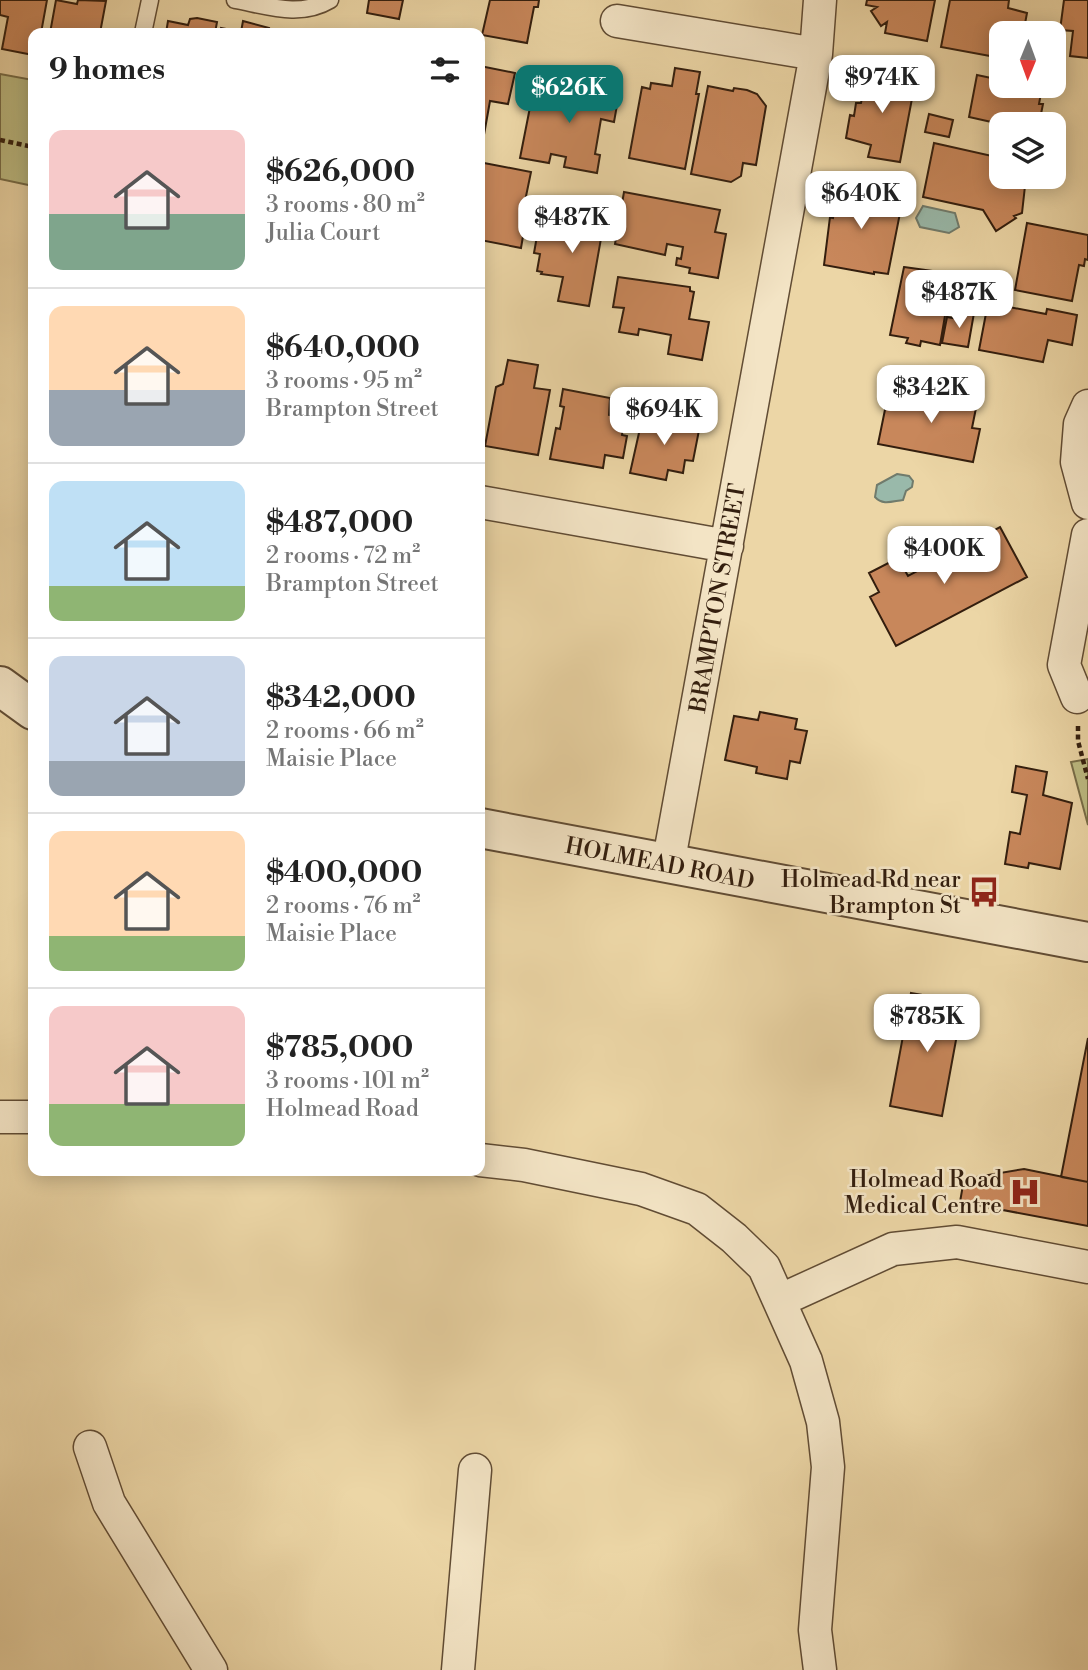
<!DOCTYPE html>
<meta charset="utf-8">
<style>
body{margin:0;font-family:"Libre Bodoni",serif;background:#f2f2f2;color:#222;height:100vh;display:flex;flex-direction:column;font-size:26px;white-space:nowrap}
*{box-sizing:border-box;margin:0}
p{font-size:23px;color:#767676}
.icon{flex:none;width:38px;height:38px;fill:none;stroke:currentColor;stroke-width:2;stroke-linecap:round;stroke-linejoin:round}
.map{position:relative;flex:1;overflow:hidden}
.sheet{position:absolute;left:28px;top:28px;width:457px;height:1148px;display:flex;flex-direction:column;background:#fff;border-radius:14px;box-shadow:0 4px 18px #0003}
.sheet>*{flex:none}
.needle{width:46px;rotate:181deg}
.tools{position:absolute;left:989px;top:21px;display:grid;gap:14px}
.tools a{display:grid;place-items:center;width:77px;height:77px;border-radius:14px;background:#fff;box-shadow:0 4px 18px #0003;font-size:35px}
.price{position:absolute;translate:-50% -60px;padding:0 16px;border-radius:14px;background:#fff;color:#222;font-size:23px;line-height:46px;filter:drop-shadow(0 2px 4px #0008)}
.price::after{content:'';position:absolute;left:50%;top:42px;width:21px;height:16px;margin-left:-10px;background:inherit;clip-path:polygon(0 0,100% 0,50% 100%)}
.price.current{background:#0f766e;color:#fff}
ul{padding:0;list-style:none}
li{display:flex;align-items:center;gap:21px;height:175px;padding:0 21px}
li+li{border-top:2px solid #e0e0e0}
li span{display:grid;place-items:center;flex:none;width:196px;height:140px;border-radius:14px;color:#555}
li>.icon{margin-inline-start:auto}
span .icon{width:84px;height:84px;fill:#fffc;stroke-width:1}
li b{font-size:30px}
h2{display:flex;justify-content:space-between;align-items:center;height:84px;padding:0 21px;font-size:30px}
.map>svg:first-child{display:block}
</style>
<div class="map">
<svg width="1088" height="1670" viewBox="0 0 1088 1670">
<rect width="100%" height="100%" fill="#ecd6a6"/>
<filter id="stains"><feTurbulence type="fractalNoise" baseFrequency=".00286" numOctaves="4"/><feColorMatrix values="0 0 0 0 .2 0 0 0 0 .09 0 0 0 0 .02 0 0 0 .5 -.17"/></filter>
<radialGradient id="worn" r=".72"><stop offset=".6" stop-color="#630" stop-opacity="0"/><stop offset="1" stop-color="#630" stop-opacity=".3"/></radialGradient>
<path fill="#bdbc83" stroke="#786d48" stroke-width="2" d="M0,74L33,80V186L0,179Z
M1088,759V825L1071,762Z"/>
<path fill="#99b9aa" stroke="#707b6c" stroke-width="2" d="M923,206L955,213L959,227L949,233L920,227L916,218Z
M897,474L909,476L913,481L912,487L906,491L903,500C893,501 883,506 875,497L877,485Z"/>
<path fill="#c8875b" stroke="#331e0e" stroke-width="2" d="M0,0H47L41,33H33V55L2,49L8,17L0,15Z
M56,0L77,4L78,0L106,1L100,33H50Z
M369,0H403L399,19L367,13Z
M490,0H539L538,7H534L527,43L482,35Z
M867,0H935L927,41L885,33L887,22L881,26L871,11L877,7L866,5Z
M950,0H1009L1008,8L1027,13L1024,29L1021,33H1001V58L941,47Z
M1064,0H1088V58L1070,56L1073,31L1060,30Z
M197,18L217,22L215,33H166L168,21L188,25L190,19Z
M243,21L269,28L268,33H220L221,28L241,32Z
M480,56L482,57L480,66L515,73L508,104L490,101L482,146H480Z
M868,67L899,72L897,84L914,88L900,162L868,157L871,145L846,138L850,115L854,116L856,103H861Z
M675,68L700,72L696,94H699L685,169L629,158L642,87L650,89L651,83L672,86Z
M977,75L1001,80V86L1042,88L1039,104H1043L1039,124H1006V120L997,118L996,123L969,117Z
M578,80L620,88L614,122L601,119L595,154L600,155L597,173L564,167L566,157L551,154L549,163L520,158L534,87L554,90L553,98H556V94L574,97Z
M708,86L733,91L734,88L747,90L757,94L766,106L756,165L743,163L741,176L731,182L691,174Z
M929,114L953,120L949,137L925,132Z
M934,143L1001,158V177H1026L1022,213L1014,216L1016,218L996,231L983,210L923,197Z
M484,163L531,172L524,206L528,207L521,248L480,240V170H483Z
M840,183L888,192L885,210L900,213L888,274L874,272V274L824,265L830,217L833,218Z
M624,192L720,210L715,232L726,234L718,278L689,273L690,268L676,265L677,258L681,259L683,247L667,244L665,255L615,244Z
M571,210L605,216L589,306L558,301L563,277L541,274L542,272L537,271L540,254L534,253L537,236L549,238L552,219L569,222Z
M1027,223L1088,235V260L1085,259L1084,266L1079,265L1072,301L1015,290Z
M904,267L969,276L963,306L947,304L940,345L921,341L920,346L906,343L908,338L890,335Z
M618,277L690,287V291L694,292L689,319L709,322L702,360L668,354L671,335L639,329L638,335L619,332L624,308L613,307Z
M988,303L1046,314L1047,309L1077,315L1072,345L1048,340L1043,362L979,350Z
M961,310L974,313L968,347L942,343L947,317L959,319Z
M508,360L538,365L534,388L550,390L538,455L485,446L496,387L503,384Z
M927,387L953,392V398L977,403L972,428L980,429L973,462L878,444L888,395L908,399Z
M563,389L610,398L609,415L624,418L622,435L627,436L623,458L605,455L603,468L550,459L556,428L560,429L564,407L560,406Z
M643,415L700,425L693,461L685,460L683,473L668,470L666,480L630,473Z
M1000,527L1027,577L896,646L870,597L879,592L869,573L898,558L908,576Z
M760,712L797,719L795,729L807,731L800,763L790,761L787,779L756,773L757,767L725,760L734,716L758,720Z
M1016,766L1047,772L1043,795L1072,803L1060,869L1029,863L1028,868L1005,864L1010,832L1020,834L1027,795L1012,792Z
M911,993L963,1002L942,1116L890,1106Z
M1088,1038V1182L1061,1177Z
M1024,1169L1088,1182V1226L960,1202L964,1179Z"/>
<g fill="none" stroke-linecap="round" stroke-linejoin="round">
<g stroke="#614c34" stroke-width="19">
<path id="service" d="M235,0C268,6 300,18 330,0
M143,33L150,0"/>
</g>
<g stroke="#614c34" stroke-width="35">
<path id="minor" d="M617,21L816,54
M1088,406L1080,424L1077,462L1088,503
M480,502L727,546
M1077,697L1064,665L1088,535
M668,865L816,54L820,0
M0,1117H33
M480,1160L524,1165L641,1189L697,1209L734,1238L764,1267L806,1361L823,1422L828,1467L815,1630L820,1670
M781,1300L893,1249L957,1242L1088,1267
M90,1447L109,1503L211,1670
M458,1670L475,1470"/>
</g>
<g stroke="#614c34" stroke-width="42">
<path id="tertiary" d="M0,686L33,710
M480,828L1088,942"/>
</g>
<path stroke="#331e0e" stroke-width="4.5" stroke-dasharray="5 3.5" stroke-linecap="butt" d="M0,140L33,147
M1078,726V741L1088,779"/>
<use href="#service" stroke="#f3e4c5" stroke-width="16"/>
<use href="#minor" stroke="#f3e4c5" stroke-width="32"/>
<use href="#tertiary" stroke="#f3e4c5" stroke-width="38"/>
</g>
<defs>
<g id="bus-bare" transform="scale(2.415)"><path d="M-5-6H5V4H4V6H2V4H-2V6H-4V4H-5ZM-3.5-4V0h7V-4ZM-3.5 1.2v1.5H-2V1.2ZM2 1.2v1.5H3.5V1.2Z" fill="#8f2418" stroke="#f3e4c5" stroke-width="2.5" paint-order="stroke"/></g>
<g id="hospital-bare" transform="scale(2.415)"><path d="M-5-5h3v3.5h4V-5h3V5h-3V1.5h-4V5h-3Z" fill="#8f2418" stroke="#f3e4c5" stroke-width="2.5" paint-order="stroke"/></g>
</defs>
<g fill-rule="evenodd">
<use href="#bus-bare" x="984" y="892"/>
<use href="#hospital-bare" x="1025" y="1192"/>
</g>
<g text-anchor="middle" stroke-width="5" stroke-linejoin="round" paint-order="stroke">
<g font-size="23" fill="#331e0e" stroke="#f3e4c5">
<text transform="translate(717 598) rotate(-80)" y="8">BRAMPTON STREET</text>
<text transform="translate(660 863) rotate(11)" y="8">HOLMEAD ROAD</text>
</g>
<g font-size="23" fill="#331e0e" stroke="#f3e4c5" text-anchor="end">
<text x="961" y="887">Holmead Rd near<tspan x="961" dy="26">Brampton St</tspan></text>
<text x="1002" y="1187">Holmead Road<tspan x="1002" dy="26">Medical Centre</tspan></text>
</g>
</g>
<rect width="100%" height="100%" filter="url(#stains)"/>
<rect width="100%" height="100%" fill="url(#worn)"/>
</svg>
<div class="tools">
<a><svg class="needle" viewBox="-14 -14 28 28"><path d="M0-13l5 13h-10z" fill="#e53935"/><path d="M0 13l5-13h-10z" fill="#767676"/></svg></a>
<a><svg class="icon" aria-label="layers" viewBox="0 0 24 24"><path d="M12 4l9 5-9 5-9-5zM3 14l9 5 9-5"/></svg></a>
</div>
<b class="price" style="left:882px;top:115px">$974K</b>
<b class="price current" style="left:569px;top:125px">$626K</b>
<b class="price" style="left:861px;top:231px">$640K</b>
<b class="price" style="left:572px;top:255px">$487K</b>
<b class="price" style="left:959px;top:330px">$487K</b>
<b class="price" style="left:931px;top:425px">$342K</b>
<b class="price" style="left:664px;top:447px">$694K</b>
<b class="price" style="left:944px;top:586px">$400K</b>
<b class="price" style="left:927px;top:1054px">$785K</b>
<section class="sheet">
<h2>9 homes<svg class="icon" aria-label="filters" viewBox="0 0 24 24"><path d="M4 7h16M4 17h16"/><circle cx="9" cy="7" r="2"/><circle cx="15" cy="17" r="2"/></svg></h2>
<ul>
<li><span style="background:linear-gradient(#f6c9c9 60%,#7fa58c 0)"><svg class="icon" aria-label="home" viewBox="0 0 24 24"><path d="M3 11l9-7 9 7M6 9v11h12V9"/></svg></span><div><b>$626,000</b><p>3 rooms · 80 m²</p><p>Julia Court</p></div></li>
<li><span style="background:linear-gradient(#ffd9b3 60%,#9aa5b1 0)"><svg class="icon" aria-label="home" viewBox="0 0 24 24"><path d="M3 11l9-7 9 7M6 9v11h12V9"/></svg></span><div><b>$640,000</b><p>3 rooms · 95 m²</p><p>Brampton Street</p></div></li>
<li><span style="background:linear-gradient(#bfe0f5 75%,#8fb573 0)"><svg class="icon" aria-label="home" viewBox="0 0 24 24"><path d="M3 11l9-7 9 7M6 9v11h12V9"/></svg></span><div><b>$487,000</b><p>2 rooms · 72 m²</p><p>Brampton Street</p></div></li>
<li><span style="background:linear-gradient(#c9d6e8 75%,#9aa5b1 0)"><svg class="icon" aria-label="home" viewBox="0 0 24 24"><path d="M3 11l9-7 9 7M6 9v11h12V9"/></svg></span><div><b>$342,000</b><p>2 rooms · 66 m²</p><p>Maisie Place</p></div></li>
<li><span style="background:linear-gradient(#ffd9b3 75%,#8fb573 0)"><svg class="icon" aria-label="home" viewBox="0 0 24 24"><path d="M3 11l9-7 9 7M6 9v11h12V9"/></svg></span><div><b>$400,000</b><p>2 rooms · 76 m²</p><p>Maisie Place</p></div></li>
<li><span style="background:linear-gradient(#f6c9c9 70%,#8fb573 0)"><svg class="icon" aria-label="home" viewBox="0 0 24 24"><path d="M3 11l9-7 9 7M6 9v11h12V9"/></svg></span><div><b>$785,000</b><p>3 rooms · 101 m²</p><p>Holmead Road</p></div></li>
</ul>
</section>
</div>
